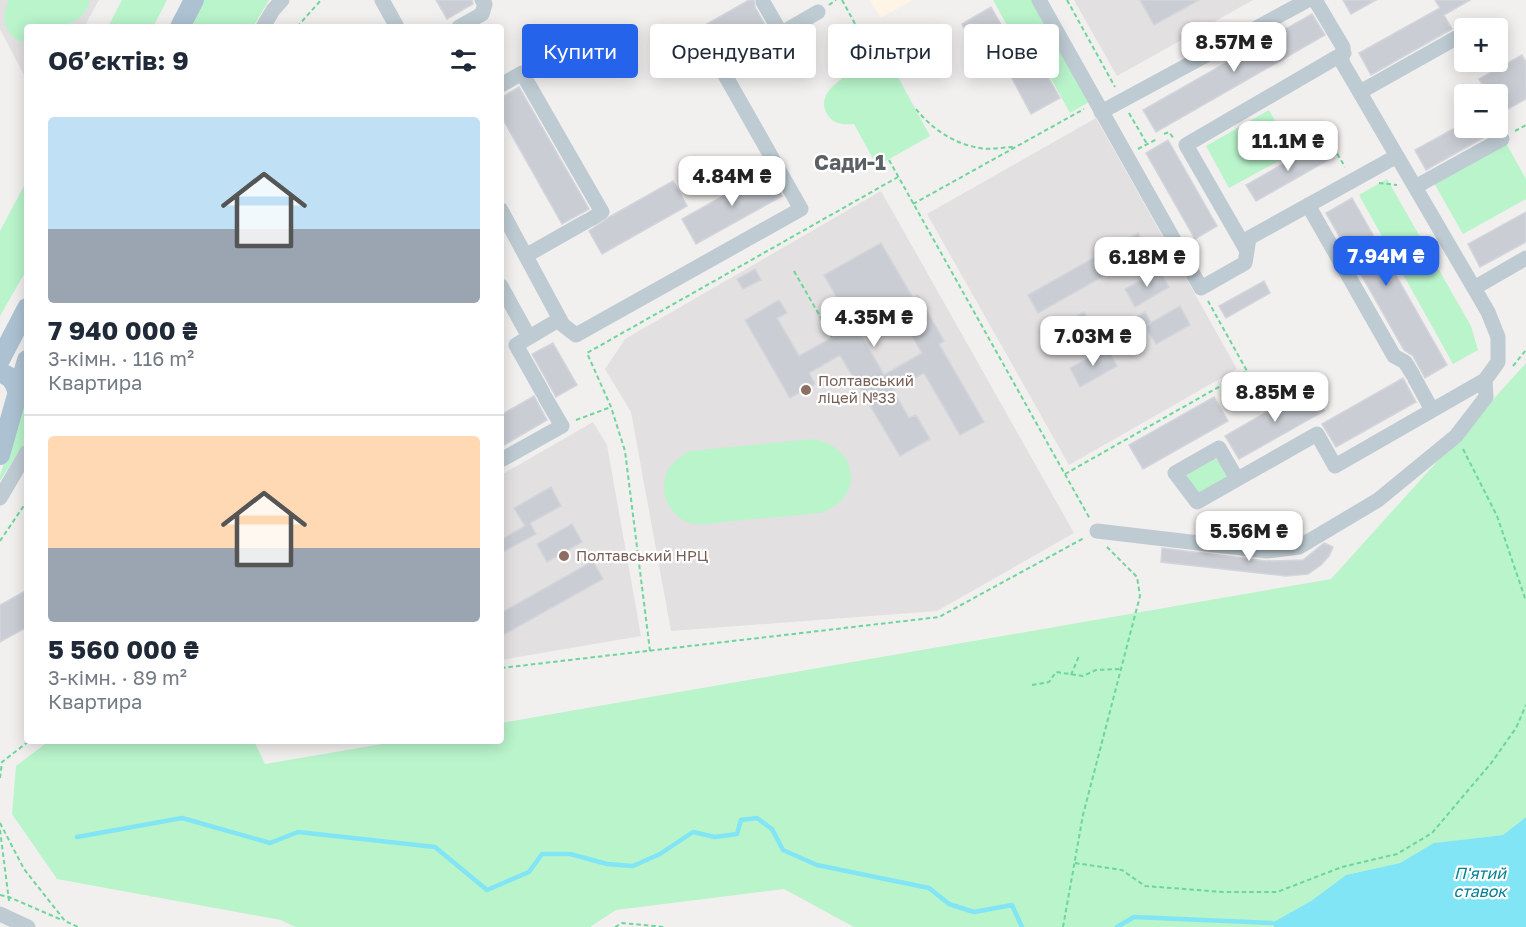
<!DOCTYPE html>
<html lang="uk">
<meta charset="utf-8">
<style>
body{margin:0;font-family:"Golos Text",sans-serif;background:#f2f2f3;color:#1f2937;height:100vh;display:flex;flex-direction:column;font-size:22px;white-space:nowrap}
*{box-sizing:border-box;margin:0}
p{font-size:20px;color:#747a83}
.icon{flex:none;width:33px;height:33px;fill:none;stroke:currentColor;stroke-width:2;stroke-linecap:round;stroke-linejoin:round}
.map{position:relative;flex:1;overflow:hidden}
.sheet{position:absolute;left:24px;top:24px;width:480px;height:720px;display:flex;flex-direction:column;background:#fff;border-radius:6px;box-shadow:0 3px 15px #0003}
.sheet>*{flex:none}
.guide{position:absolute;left:522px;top:24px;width:570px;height:54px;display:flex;gap:12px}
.controls{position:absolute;left:1454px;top:18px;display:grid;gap:12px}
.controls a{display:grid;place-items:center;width:54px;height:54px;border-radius:6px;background:#fff;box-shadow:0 3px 15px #0003;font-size:30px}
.price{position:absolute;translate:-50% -51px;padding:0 14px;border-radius:12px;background:#fff;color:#222;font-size:20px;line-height:39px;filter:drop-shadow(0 2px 3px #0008)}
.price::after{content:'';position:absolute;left:50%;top:36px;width:18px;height:14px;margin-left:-9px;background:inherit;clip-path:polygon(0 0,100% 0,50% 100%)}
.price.on{background:#2563eb;color:#fff}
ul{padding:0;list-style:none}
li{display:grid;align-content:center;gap:12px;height:318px;padding:0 24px}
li+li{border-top:2px solid #e0e1e3}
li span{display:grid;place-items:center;height:186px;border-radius:6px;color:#555}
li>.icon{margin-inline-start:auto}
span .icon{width:108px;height:108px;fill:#fffc;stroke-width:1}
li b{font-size:26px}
h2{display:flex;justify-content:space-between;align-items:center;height:72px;padding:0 24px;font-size:26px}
.pill{padding:0 21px;border-radius:6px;background:#fff;box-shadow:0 3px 15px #0003;font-size:21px;line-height:54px}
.pill.on{background:#2563eb;color:#fff}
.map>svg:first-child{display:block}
</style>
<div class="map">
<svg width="1526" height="927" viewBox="0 0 1526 927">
<rect width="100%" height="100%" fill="#f2efef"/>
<path fill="#fef5e7" d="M870,0H913L880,18Z"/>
<path fill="#e3e0e1" d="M0,0H99L84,27H27V81L0,29Z
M1074,0H1253L1117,76Z
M1096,118L1237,369L1069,465L927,214Z
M881,191L1074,533L937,611L671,631L631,412L605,369L625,339Z
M593,422L607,445L641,636L501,660V475Z"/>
<path fill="#b9f4cb" d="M9,0H90C82,31 52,27 27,27V43C5,40 0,17 9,0Z
M122,0H167L153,27H108Z
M201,0H269L253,27H186Z
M993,0H1032L1089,102L1070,113L1032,44L1021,50Z
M886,55L930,136L877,166L854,124C841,125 832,124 826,112C813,85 868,65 886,55Z
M1269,110L1293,153L1229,188L1206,146Z
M1506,143L1526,179V199L1463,234L1434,183Z
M1387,179L1471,326L1478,350L1453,364L1359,195Z
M27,180V269L0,316V231Z
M1526,363V817L1503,835L1435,843L1400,863L1346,875L1311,901L1272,924L1274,927H854L784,889L616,910L590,927H295L281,920L57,879L12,814L16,766L49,741H254L265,764L400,741H501V723L1331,579Z
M27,382V439L0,481V476Z
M812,439C860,446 865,499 820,513C791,516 762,518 733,521C719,522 700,527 687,522C673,516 663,500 664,485C665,468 676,458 691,451Z
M1214,459L1219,460L1228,476L1201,495L1185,478L1187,474Z"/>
<path fill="#81e5f5" d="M1526,817V927H1274L1272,923L1311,901L1346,875L1400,863L1434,843L1503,835Z"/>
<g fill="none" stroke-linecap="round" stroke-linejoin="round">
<path stroke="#81e5f5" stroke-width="4.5" d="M77,837L182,818L270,843L298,832L435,847L487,890L529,872L542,854H570L607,864L633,866L660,854L693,832L715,837L737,834L741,820L757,818L772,829L783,850L817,865L929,888L949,904L974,912L1012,905L1022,927
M1117,927L1134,917L1272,923"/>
</g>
<path fill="#caced4" stroke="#d2d5db" stroke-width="1.5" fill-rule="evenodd" d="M436,0H472L473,4L447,19Z
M749,0H754L755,7L765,25L685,70L670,45Z
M1140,0H1199L1154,25Z
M1343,0H1376L1351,14Z
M1435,0H1470L1444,15L1452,29L1371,75L1359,53L1440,8Z
M991,7L1019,56L1032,49L1060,98L1031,114L1006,67L989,76L962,24Z
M1312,14L1325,35L1156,132L1143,110Z
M1522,55L1526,62V99L1497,115V94H1488L1479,79Z
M519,87L589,209L562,224L501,116V98Z
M1464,123V128H1507L1497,130L1426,170L1415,150Z
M1168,140L1217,226L1195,239L1146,153Z
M1320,143L1330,159L1256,201L1246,185Z
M768,171L782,196L696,244L682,219Z
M673,181L687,206L602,254L589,231L611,216Z
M1352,198L1447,365L1425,378L1413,356L1404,350L1326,213Z
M1526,212V242L1480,267L1468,244Z
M1138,233L1148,251L1038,313L1028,295Z
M881,243L913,298L918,295L944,341L939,344L984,422L960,435L924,373L893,390L909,418L916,415L930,439L900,456L840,355L809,373L815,384L790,398L745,320L779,300L787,313L777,318L799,356L853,326L824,275ZM896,308L922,353L884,375L858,330Z
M755,269L761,280L743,289L737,279Z
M1159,270L1169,287L1135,307L1125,289Z
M1264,281L1270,293L1226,318L1219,306Z
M1180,306L1190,325L1156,344L1145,326Z
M1084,312L1094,330L1059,349L1049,332Z
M1145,312L1151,323L1101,351L1095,340Z
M553,343L577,385L556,397L532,354Z
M1107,348L1117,366L1080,387L1070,368Z
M1403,378L1416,402L1336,447L1322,424Z
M1310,387L1324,411L1239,459L1225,436Z
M534,396L547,420L501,447V415Z
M1214,397L1228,421L1143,469L1129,445Z
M551,487L561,506L530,523L536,534L501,553V540L525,526L514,508Z
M572,524L582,542L547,562L537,544Z
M1324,543L1333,547L1329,556L1321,565L1308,574L1286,576L1161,562L1162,548L1266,561L1303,560Z
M593,561L603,579L501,636V613Z
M27,590V627L0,642V605Z"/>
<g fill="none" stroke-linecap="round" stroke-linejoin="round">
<path stroke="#6dd69b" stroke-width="2" stroke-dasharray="4.5 3" stroke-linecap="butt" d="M842,0L875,60
M1067,0L1115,87
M829,5L836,0
M297,27L321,0
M916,109C932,129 954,144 980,148C991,150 1003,147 1014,147
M1129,113L1147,144
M1276,123L1324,131L1345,167
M1515,131L1526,125
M1164,134L1169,132L1174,139
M1138,149L1157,139
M889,160L1090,519
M1379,183L1397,185
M913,204L1084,109
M794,271L832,337
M1513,366L1526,350
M576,420L611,407
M1463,449L1497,516L1526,601
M1065,474L1247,371L1208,301
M0,541L27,501
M650,651L625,451L611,407L587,353L898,177
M501,668L939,617L1084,538
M1071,675L1079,656
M1032,685L1049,682L1056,672L1083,676L1096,670L1121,669
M0,778L2,762L29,741
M0,823L24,869L65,921L78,927
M0,830L9,901
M1075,863L1122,870L1145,886L1223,892H1277L1342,867L1397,854L1432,833L1492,762L1516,728L1526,705
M0,895L9,897L62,920
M615,927L622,923L664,927
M1063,927L1083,815L1140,596L1137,577L1107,547"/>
<path stroke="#becbd2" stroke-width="15" d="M382,0L397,27
M1039,0L1201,288L1245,263L1249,238L1397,156
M763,2L781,33
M263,27L273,10L282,0
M459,27L482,14L485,4L482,0
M501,85L522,73L602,212L591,219
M1360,92L1456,38
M1101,112L1308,0
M1415,187L1502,139
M1308,205L1394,356L1405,362L1413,375
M501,210L563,325L576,335L801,209L721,68L818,12
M1247,251L1186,145L1344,53
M527,255L587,221
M501,286L529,337
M1474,288L1526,258
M1415,379L1432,410
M543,393L516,345L560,319
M501,460L562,426L545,397
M1237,479L1219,448L1175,473L1197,502L1317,434L1335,466L1485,380L1498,362V337L1488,312L1342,62L1343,47L1315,0
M0,498L27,452
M1097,531L1267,551L1299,547L1378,500L1456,436L1486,397L1485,380
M0,914L28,927"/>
<path stroke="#acc1d1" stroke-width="20" d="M180,27L194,0
M0,360L27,308
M0,373C12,375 17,386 18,397
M0,455L27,360"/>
</g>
<g fill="#8d6e63" stroke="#fff" stroke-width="2">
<circle cx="806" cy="390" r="6"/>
<circle cx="564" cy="556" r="6"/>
</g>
<g text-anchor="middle" stroke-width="4.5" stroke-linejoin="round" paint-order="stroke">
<g font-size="15" fill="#785e54" stroke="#fff" text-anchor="start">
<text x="818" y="386">Полтавський<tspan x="818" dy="17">ліцей №33</tspan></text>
<text x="576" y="561">Полтавський НРЦ</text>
</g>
<g font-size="16" font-style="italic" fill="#038195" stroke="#fff">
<text x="1480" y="879">П'ятий<tspan x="1480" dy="18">ставок</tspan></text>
</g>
<g font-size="21" font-weight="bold" fill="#5b6065" stroke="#fff">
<text x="850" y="170">Сади-1</text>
</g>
</g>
</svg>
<div class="controls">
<a>+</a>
<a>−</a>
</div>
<b class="price" style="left:1234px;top:73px">8.57M ₴</b>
<b class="price" style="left:1288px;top:172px">11.1M ₴</b>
<b class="price" style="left:732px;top:207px">4.84M ₴</b>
<b class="price on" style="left:1386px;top:287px">7.94M ₴</b>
<b class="price" style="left:1147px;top:288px">6.18M ₴</b>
<b class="price" style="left:874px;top:348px">4.35M ₴</b>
<b class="price" style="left:1093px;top:367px">7.03M ₴</b>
<b class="price" style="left:1275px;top:423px">8.85M ₴</b>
<b class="price" style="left:1249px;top:562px">5.56M ₴</b>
<div class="guide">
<a class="pill on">Купити</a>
<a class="pill">Орендувати</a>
<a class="pill">Фільтри</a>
<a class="pill">Нове</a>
</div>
<section class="sheet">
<h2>Об’єктів: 9<svg class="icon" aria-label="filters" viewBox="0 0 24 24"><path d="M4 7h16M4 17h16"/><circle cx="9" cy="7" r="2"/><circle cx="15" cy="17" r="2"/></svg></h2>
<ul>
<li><span style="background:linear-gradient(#bfe0f5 60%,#9aa5b1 0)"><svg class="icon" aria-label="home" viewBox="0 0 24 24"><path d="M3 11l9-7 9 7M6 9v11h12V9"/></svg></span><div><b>7 940 000 ₴</b><p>3-кімн. · 116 m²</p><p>Квартира</p></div></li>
<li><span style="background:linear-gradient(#ffd9b3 60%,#9aa5b1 0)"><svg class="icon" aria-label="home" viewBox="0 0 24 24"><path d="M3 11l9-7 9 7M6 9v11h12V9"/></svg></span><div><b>5 560 000 ₴</b><p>3-кімн. · 89 m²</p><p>Квартира</p></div></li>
</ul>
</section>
</div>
